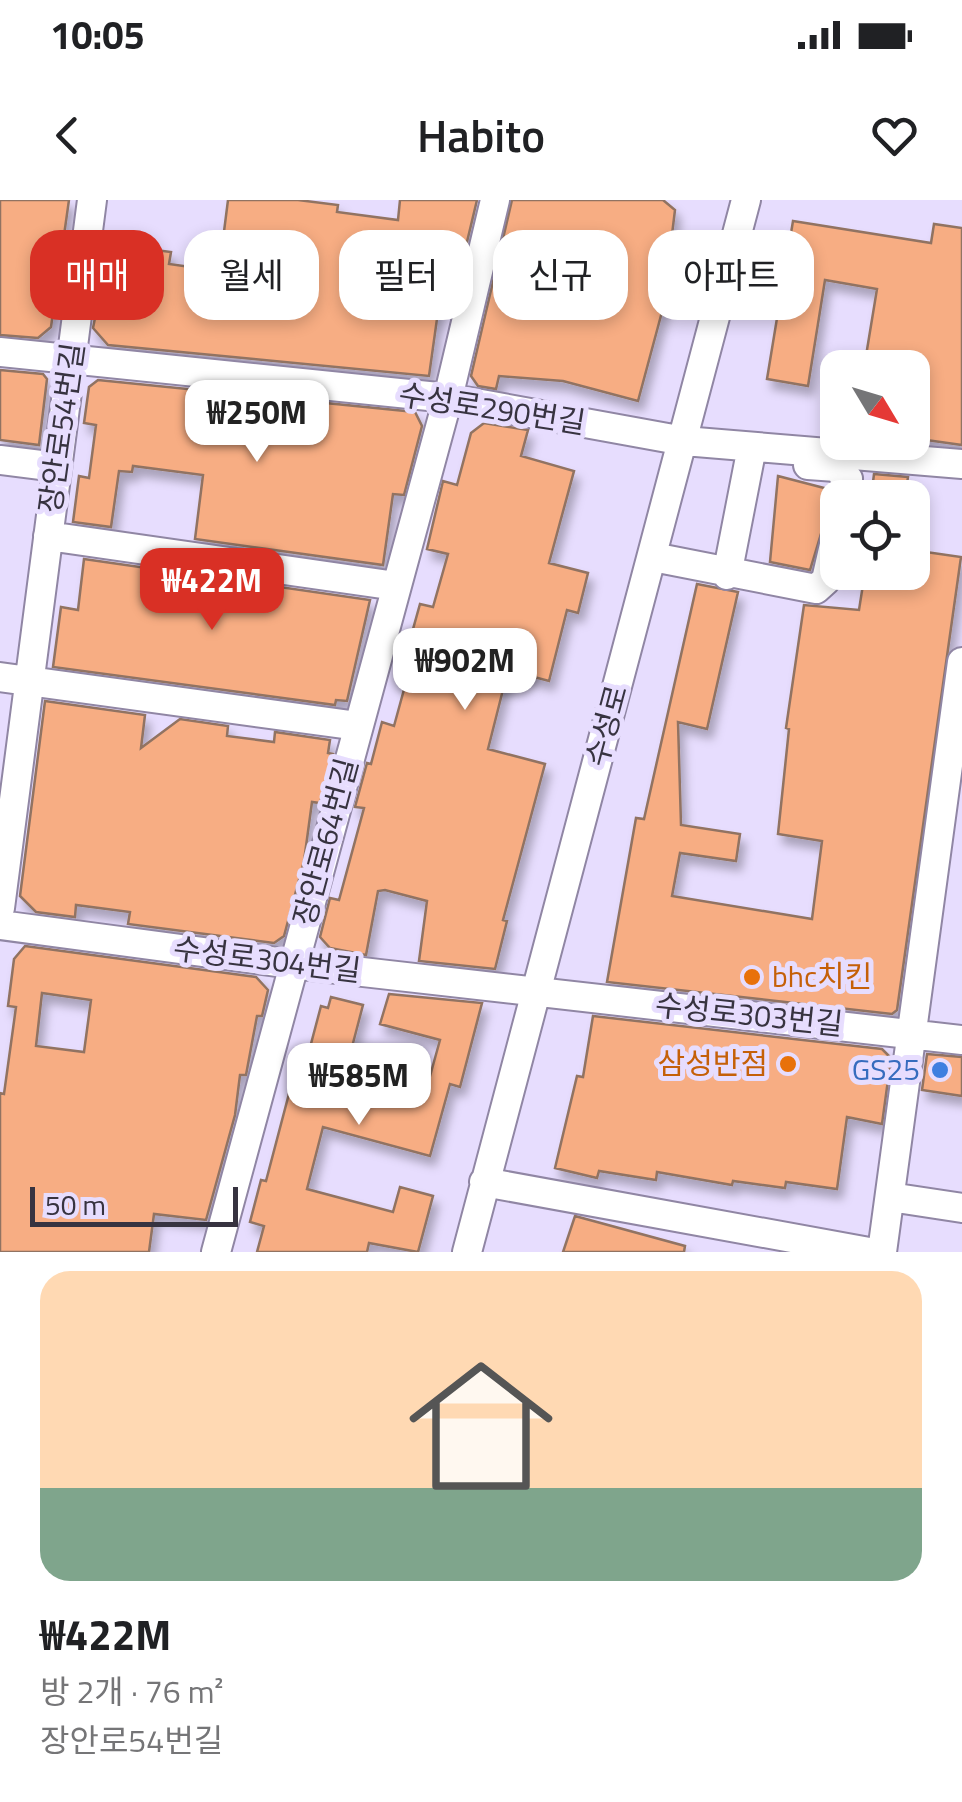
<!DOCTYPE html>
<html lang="ko">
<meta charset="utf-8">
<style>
body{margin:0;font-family:"Titillium Web","Noto Sans KR",sans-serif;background:#f6f6f6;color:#202124;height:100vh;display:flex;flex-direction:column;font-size:38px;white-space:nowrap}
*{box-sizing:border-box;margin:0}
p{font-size:32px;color:#757577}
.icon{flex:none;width:55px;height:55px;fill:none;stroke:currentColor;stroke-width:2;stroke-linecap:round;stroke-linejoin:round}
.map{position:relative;height:1052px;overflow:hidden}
.panel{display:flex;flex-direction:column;background:#fff;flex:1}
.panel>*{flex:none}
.top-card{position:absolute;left:30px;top:30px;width:902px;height:90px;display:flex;gap:20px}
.needle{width:65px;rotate:128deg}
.fabs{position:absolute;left:820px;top:150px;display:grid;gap:20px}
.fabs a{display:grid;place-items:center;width:110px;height:110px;border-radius:20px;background:#fff;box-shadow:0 5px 15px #0003;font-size:50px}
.scale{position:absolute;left:30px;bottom:25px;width:208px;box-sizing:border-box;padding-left:10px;border:5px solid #373340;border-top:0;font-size:28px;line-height:35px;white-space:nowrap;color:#373340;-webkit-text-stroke:8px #e7ddfe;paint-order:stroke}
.price{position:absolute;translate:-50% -85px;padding:0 22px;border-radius:20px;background:#fff;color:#222;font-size:32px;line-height:65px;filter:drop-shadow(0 2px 5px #0008)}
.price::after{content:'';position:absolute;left:50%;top:60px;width:30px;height:22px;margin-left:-15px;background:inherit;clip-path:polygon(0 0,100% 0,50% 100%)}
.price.selected{background:#d93025;color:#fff}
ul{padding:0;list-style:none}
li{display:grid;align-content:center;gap:20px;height:530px;padding:0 40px}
li span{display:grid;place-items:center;height:310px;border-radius:30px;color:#555}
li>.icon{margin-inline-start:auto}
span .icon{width:180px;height:180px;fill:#fffc;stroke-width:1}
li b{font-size:42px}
.chip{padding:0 35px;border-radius:30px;background:#fff;box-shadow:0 5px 15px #0003;font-size:35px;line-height:90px}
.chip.selected{background:#d93025;color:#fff}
.status{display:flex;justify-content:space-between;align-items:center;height:70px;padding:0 50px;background:#fff;direction:ltr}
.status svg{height:28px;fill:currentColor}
header{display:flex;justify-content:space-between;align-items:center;height:130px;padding:0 40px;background:#fff;font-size:45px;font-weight:600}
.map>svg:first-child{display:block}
</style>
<div class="status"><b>10:05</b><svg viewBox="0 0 49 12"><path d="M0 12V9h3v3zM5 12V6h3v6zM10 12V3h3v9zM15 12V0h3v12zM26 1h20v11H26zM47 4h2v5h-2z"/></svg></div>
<header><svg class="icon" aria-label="back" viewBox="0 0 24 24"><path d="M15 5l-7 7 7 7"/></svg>Habito<svg class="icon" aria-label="heart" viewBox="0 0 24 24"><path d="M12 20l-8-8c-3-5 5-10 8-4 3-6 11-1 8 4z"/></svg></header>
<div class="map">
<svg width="962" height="1052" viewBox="0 0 962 1052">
<defs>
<filter id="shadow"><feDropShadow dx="5" dy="9" stdDeviation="5" flood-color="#0004"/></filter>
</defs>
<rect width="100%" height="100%" fill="#e7ddfe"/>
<path fill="#f7ad83" stroke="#917362" stroke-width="2.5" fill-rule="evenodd" filter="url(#shadow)" d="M0,0H69L51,127L38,138L0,135Z
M228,0H298L338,5L337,12L398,20L400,0H477L460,71L444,69L429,176L108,145L93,128L110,44L171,52L169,64L219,71Z
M512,0H663L675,10L663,108L638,201L563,181L499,176L496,189L478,186L471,176Z
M793,21L931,43L934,24L962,28V245L912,238V168H864L877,89L825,80L808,186L767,179Z
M0,170L43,174L47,179L39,245L0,240Z
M98,180L415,212L422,226L404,295L393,294L383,365L195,339L203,275L133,266L132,272L119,271L111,327L73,322L79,276L89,278L96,225L84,223L89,187Z
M484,223L528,230L521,256L574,271L549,363L588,373L578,413L567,410L549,481L508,470L488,549L545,564L503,720L507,721L495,769L419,761L427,701L385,690L378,691L366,755L330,748L320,737L330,698L339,700L364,608L355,607L367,563L371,564L382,522L394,526L417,442L410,440L420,404L433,407L448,354L427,349L443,281L457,285L471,233Z
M874,274L908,277L905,298H871Z
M778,276L828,289L827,314L810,370L770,362Z
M912,350L961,357L897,810L892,814L607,782L636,618L644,619L697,384L738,392L707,529L678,522L681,625L740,634L736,661L680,653L672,696L812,719L822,641L778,634L789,529L786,528L804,405L859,410L865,372H912Z
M84,359L370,400L347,501L336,500L335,505L53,467L61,407L78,410Z
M45,501L145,515L141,548L180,519L228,526L227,536L274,542L275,532L330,540L328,553L333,554L320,603L312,602L304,661L284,736L274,743L128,724L130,712L76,705L75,717L36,712L20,696Z
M25,746L256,777L268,790L262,816H257L246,875H240L235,915L206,1020L154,1014L149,1052H0V893L4,894L16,807L8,806L14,759ZM42,793L91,800L84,852L36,846Z
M389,794L482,803L460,887L450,884L430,956L323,927L307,989L393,1012L400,987L433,996L418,1052L369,1043L367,1052H257L264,1026L250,1022L261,980L266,981L300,852L308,855L321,806L328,808L331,797L363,805L347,866L427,887L440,840L380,824Z
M593,816L882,849L891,858L882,924L847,917L837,989L786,982L785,988L733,981L732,985L657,972L656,980L599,971L597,978L555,968L577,876L583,877Z
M927,854L962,857V896L922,890Z
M575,1016L685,1046L684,1052H563Z"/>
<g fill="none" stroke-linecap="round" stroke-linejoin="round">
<g stroke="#9086a4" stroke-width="32">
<path id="minor" d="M0,152L448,198L684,241L962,264
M0,260L57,267
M808,265L836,267L848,279L844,298
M48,336L396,386
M653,357L816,389L826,380L838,327
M727,375L752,247
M0,477L358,526
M0,708L92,0
M0,725L292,764L962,840
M484,982L869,1052
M890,997L962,1008
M216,1052L448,198L495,0
M467,1052L746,0
M882,1052L962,462"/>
</g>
<use href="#minor" stroke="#fff" stroke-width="28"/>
</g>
<g fill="#e8710a" stroke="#e7ddfe" stroke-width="4">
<circle cx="752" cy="777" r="10"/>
<circle cx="788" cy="864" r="10"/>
</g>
<circle fill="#3f7fe0" stroke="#e7ddfe" stroke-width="4" cx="940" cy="870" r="10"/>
<g text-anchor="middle" stroke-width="10" stroke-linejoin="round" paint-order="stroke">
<g font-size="30" fill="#373340" stroke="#e7ddfe">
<text transform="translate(492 209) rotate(9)" y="10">수성로290번길</text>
<text transform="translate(62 228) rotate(-82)" y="10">장안로54번길</text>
<text transform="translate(607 526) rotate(-75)" y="10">수성로</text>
<text transform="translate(326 642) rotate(-75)" y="10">장안로64번길</text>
<text transform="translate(267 760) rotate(7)" y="10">수성로304번길</text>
<text transform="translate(749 815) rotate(6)" y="10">수성로303번길</text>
</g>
<g font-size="30" fill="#c56008" stroke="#e7ddfe" text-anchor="start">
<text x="772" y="787">bhc치킨</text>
<text x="768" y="874" text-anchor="end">삼성반점</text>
</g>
<g font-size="30" fill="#366cbe" stroke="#e7ddfe" text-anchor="end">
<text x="920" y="880">GS25</text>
</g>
</g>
</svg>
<div class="fabs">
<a><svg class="needle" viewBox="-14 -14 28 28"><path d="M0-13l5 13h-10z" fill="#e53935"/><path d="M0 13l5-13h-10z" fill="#757577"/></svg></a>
<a><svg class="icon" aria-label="locate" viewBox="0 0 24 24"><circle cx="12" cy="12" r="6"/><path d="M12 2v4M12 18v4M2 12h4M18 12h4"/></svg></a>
</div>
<div class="scale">50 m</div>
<b class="price" style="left:257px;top:265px">₩250M</b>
<b class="price selected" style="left:212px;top:433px">₩422M</b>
<b class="price" style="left:465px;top:513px">₩902M</b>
<b class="price" style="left:359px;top:928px">₩585M</b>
<div class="top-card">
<a class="chip selected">매매</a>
<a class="chip">월세</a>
<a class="chip">필터</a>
<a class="chip">신규</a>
<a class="chip">아파트</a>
</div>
</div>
<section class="panel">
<ul>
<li><span style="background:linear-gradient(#ffd9b3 70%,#7fa58c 0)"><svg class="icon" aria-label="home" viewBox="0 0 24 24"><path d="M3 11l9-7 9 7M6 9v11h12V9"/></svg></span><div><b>₩422M</b><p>방 2개 · 76 m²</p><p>장안로54번길</p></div></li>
</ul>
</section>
